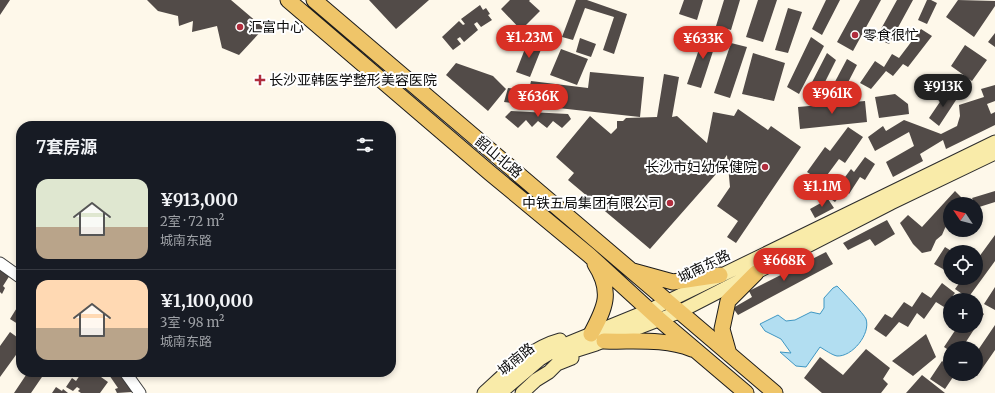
<!DOCTYPE html>
<html lang="zh">
<meta charset="utf-8">
<style>
body{margin:0;font-family:Merriweather,"Noto Sans SC",serif;background:#242831;color:#f1f3f6;height:100vh;display:flex;flex-direction:column;font-size:15px;white-space:nowrap}
*{box-sizing:border-box;margin:0}
p{font-size:13px;color:#9ea1a6}
.icon{flex:none;width:22px;height:22px;fill:none;stroke:currentColor;stroke-width:2;stroke-linecap:round;stroke-linejoin:round}
.map{position:relative;flex:1;overflow:hidden}
.sheet{position:absolute;left:16px;top:121px;width:380px;height:256px;display:flex;flex-direction:column;background:#171b24;border-radius:16px;box-shadow:0 2px 6px #0003}
.sheet>*{flex:none}
.needle{width:26px;rotate:305deg}
.buttons{position:absolute;left:943px;top:197px;display:grid;gap:8px}
.buttons a{display:grid;place-items:center;width:40px;height:40px;border-radius:50%;background:#171b24;box-shadow:0 2px 6px #0003;font-size:20px}
.price{position:absolute;translate:-50% -34px;padding:0 9px;border-radius:14px;background:#d93025;color:#fff;font-size:13px;line-height:26px;filter:drop-shadow(0 1px 2px #0008)}
.price::after{content:'';position:absolute;left:50%;top:24px;width:12px;height:9px;margin-left:-6px;background:inherit;clip-path:polygon(0 0,100% 0,50% 100%)}
.price.on{background:#222;color:#fff}
ul{padding:0;list-style:none}
li{display:flex;align-items:center;gap:12px;height:100px;padding:0 20px}
li+li{border-top:1px solid #363941}
li span{display:grid;place-items:center;flex:none;width:112px;height:80px;border-radius:12px;color:#555}
li>.icon{margin-inline-start:auto}
span .icon{width:48px;height:48px;fill:#fffc;stroke-width:1}
li b{font-size:17px}
h2{display:flex;justify-content:space-between;align-items:center;height:48px;padding:0 20px;font-size:17px}
.map>svg:first-child{display:block}
</style>
<div class="map">
<svg width="995" height="393" viewBox="0 0 995 393">
<rect width="100%" height="100%" fill="#fef8ea"/>
<path fill="#b2def1" stroke="#3f97c3" d="M837,286C843,292 864,314 866,319C871,334 852,357 837,356C832,355 825,350 820,347L806,367L796,366L780,352L791,353L781,339L765,331L760,324L778,315L786,321L795,320L811,312L820,314L824,308V298L833,288Z"/>
<path fill="#524b48" d="M0,0H10L0,15Z
M147,0H231L264,28L239,55L222,48L217,26L192,32L193,21L179,26L178,16L158,11Z
M369,0H429L396,29Z
M510,0H530L529,1L540,11L521,30L501,9Z
M576,0H587L627,14L614,54L603,50L614,17L585,8L573,40L562,37Z
M684,0H703L697,20L679,14Z
M724,0H740L731,30L716,26Z
M758,0H777L763,42L746,37Z
M826,0H840L822,35L812,29Z
M860,0H881L853,51L837,42Z
M897,0H913L889,44L876,38Z
M927,0H931L937,3L927,24L918,20Z
M958,0L995,1V6L974,37L946,17Z
M480,5L483,10L486,8L490,14L488,15L492,20L481,27L477,22L474,24L478,30L464,42L460,37L457,39L461,44L453,50L442,37L459,21L463,25L465,24L461,19Z
M788,8L802,12L788,53L775,50Z
M921,29L932,36L908,67L903,64L893,76L886,71L871,89L860,83L875,61L884,67L892,54L899,58Z
M705,32L718,36L701,88L687,84Z
M995,33V47L988,42Z
M811,37L824,46L799,94L787,87Z
M580,38L596,44L591,57L576,52Z
M528,41L542,47L530,77L516,72Z
M731,43L747,47L730,98L714,93Z
M965,45L987,60L972,81L951,66Z
M561,49L588,59L577,85L550,75Z
M753,53L785,63L774,101L742,94Z
M827,53L836,60L818,96L808,90Z
M847,59L857,65L840,98L829,93Z
M456,63L493,76L506,89L488,111L446,75Z
M590,72L644,77L640,117L504,102L508,88L529,90L531,81L588,88Z
M664,74L679,77L672,117L677,116L707,143L713,112L734,116L738,109L768,130L771,126L801,147L736,243L727,237L738,221L717,206L730,187L727,155L718,168L717,167V173L650,249L568,180L574,173L556,157L590,116L611,134L617,128V121H623L626,118L657,117Z
M995,85V101L987,104L991,114L995,112V125L946,149L943,140L920,154L923,161L893,177L886,162L914,146L909,132L875,151L868,137L883,126L886,131L904,120L941,134L957,126L960,116L959,105L984,97L981,89Z
M948,90L958,97L939,126L929,118Z
M895,94L908,104L909,114L879,118L875,97Z
M865,101L867,122L800,129L798,107Z
M511,111L568,114L571,119L562,128L553,121L547,128L538,121L532,127L526,120L518,128L505,117Z
M848,127L863,137L845,163L839,159L822,182L807,172L825,147L830,151Z
M865,157L875,164L865,180L860,177L849,194L845,190L835,202L825,195L834,181L839,185L851,169L854,172Z
M955,191L966,202L965,204H950V222L945,228L942,235L936,240L931,251L922,253L913,244L900,223L908,215L922,227Z
M995,191V202L976,208V204H975L972,198Z
M828,199L834,208L815,218L810,209Z
M887,220L895,234L875,246L870,239L848,250L843,243Z
M995,235V261L968,298L955,289L963,278H976V261Z
M945,247L953,252H950V273L934,264Z
M826,252L833,264L738,315L733,308L752,297L749,291Z
M0,268L10,275L3,286L5,288L2,294L0,292Z
M942,283L955,293L944,307L936,302L924,319L917,313L908,327L899,322L886,337L874,329L885,314L892,318L904,302L912,307L922,292L931,298Z
M995,287V310L984,304Z
M18,306L21,308V326L10,319Z
M976,307L984,314L962,348H950V351L944,347L958,326H976Z
M995,325V350L977,376L973,374H976V353Z
M10,332L21,340V348L0,377V346Z
M926,334L936,357L913,376L892,361Z
M866,349L890,368L883,379L888,384L881,393H822L804,378L820,357L843,375Z
M942,361L950,367V374H955L945,389L930,379Z
M28,372H41L44,374L31,393H14Z
M82,372H104L101,377L108,382L100,393H81L78,391L80,389L77,387L73,391L66,387L72,378L76,381Z
M107,372H120L132,392L117,393L115,389L118,388Z
M922,375L945,393H906Z
M56,387L62,391L63,389L68,393H52Z"/>
<g fill="none" stroke-linecap="round" stroke-linejoin="round">
<g stroke="#3e3e3e" stroke-width="13">
<path id="tertiary" d="M0,263L21,278
M125,372L140,393"/>
</g>
<g stroke="#2d2d2d" stroke-width="15">
<path id="secondary" d="M558,356L596,344L679,312L891,203L995,153
M484,393C507,372 530,348 560,340
M500,393L540,359L553,351L569,343L650,310L995,142
M522,393L536,380L549,372L557,364L572,358"/>
</g>
<g stroke="#1c1c1c" stroke-width="17">
<path id="primary" d="M288,0L490,173L589,255L660,320L746,393
M314,0L775,393
M633,271L673,282L720,275
M591,334C605,308 613,292 595,264
M604,341C633,342 664,338 692,349
M729,354L722,329L728,301L756,273"/>
</g>
<use href="#tertiary" stroke="#fff" stroke-width="11"/>
<use href="#secondary" stroke="#f9eba9" stroke-width="13"/>
<use href="#primary" stroke="#efc569" stroke-width="15"/>
</g>
<g fill="#b02d3d" stroke="#fff" stroke-width="1.5">
<circle cx="240" cy="27" r="4"/>
<circle cx="855" cy="35" r="4"/>
<path d="M258 74h4v4h4v4h-4v4h-4v-4h-4v-4h4z"/>
<circle cx="765" cy="167" r="4"/>
<circle cx="670" cy="203" r="4"/>
</g>
<g text-anchor="middle" stroke-width="4" stroke-linejoin="round" paint-order="stroke">
<g font-size="14" fill="#0b0b0b" stroke="#fff" text-anchor="start">
<text x="248" y="32">汇富中心</text>
<text x="863" y="40">零食很忙</text>
<text x="269" y="85">长沙亚韩医学整形美容医院</text>
<text x="757" y="172" text-anchor="end">长沙市妇幼保健院</text>
<text x="662" y="208" text-anchor="end">中铁五局集团有限公司</text>
</g>
<g font-size="14" fill="#0b0b0b" stroke="#fff">
<text transform="translate(499 157) rotate(40)" y="5">韶山北路</text>
<text transform="translate(704 266) rotate(-26)" y="5">城南东路</text>
<text transform="translate(516 359) rotate(-39)" y="5">城南路</text>
</g>
</g>
</svg>
<div class="buttons">
<a><svg class="needle" viewBox="-14 -14 28 28"><path d="M0-13l5 13h-10z" fill="#e53935"/><path d="M0 13l5-13h-10z" fill="#9ea1a6"/></svg></a>
<a><svg class="icon" aria-label="locate" viewBox="0 0 24 24"><circle cx="12" cy="12" r="6"/><path d="M12 2v4M12 18v4M2 12h4M18 12h4"/></svg></a>
<a>+</a>
<a>−</a>
</div>
<b class="price" style="left:529px;top:59px">¥1.23M</b>
<b class="price" style="left:703px;top:60px">¥633K</b>
<b class="price on" style="left:943px;top:108px">¥913K</b>
<b class="price" style="left:832px;top:115px">¥961K</b>
<b class="price" style="left:538px;top:118px">¥636K</b>
<b class="price" style="left:822px;top:208px">¥1.1M</b>
<b class="price" style="left:784px;top:282px">¥668K</b>
<section class="sheet">
<h2>7套房源<svg class="icon" aria-label="filters" viewBox="0 0 24 24"><path d="M4 7h16M4 17h16"/><circle cx="9" cy="7" r="2"/><circle cx="15" cy="17" r="2"/></svg></h2>
<ul>
<li><span style="background:linear-gradient(#dfe7d0 60%,#b9a48a 0)"><svg class="icon" aria-label="home" viewBox="0 0 24 24"><path d="M3 11l9-7 9 7M6 9v11h12V9"/></svg></span><div><b>¥913,000</b><p>2室 · 72 m²</p><p>城南东路</p></div></li>
<li><span style="background:linear-gradient(#ffd9b3 60%,#b9a48a 0)"><svg class="icon" aria-label="home" viewBox="0 0 24 24"><path d="M3 11l9-7 9 7M6 9v11h12V9"/></svg></span><div><b>¥1,100,000</b><p>3室 · 98 m²</p><p>城南东路</p></div></li>
</ul>
</section>
</div>
